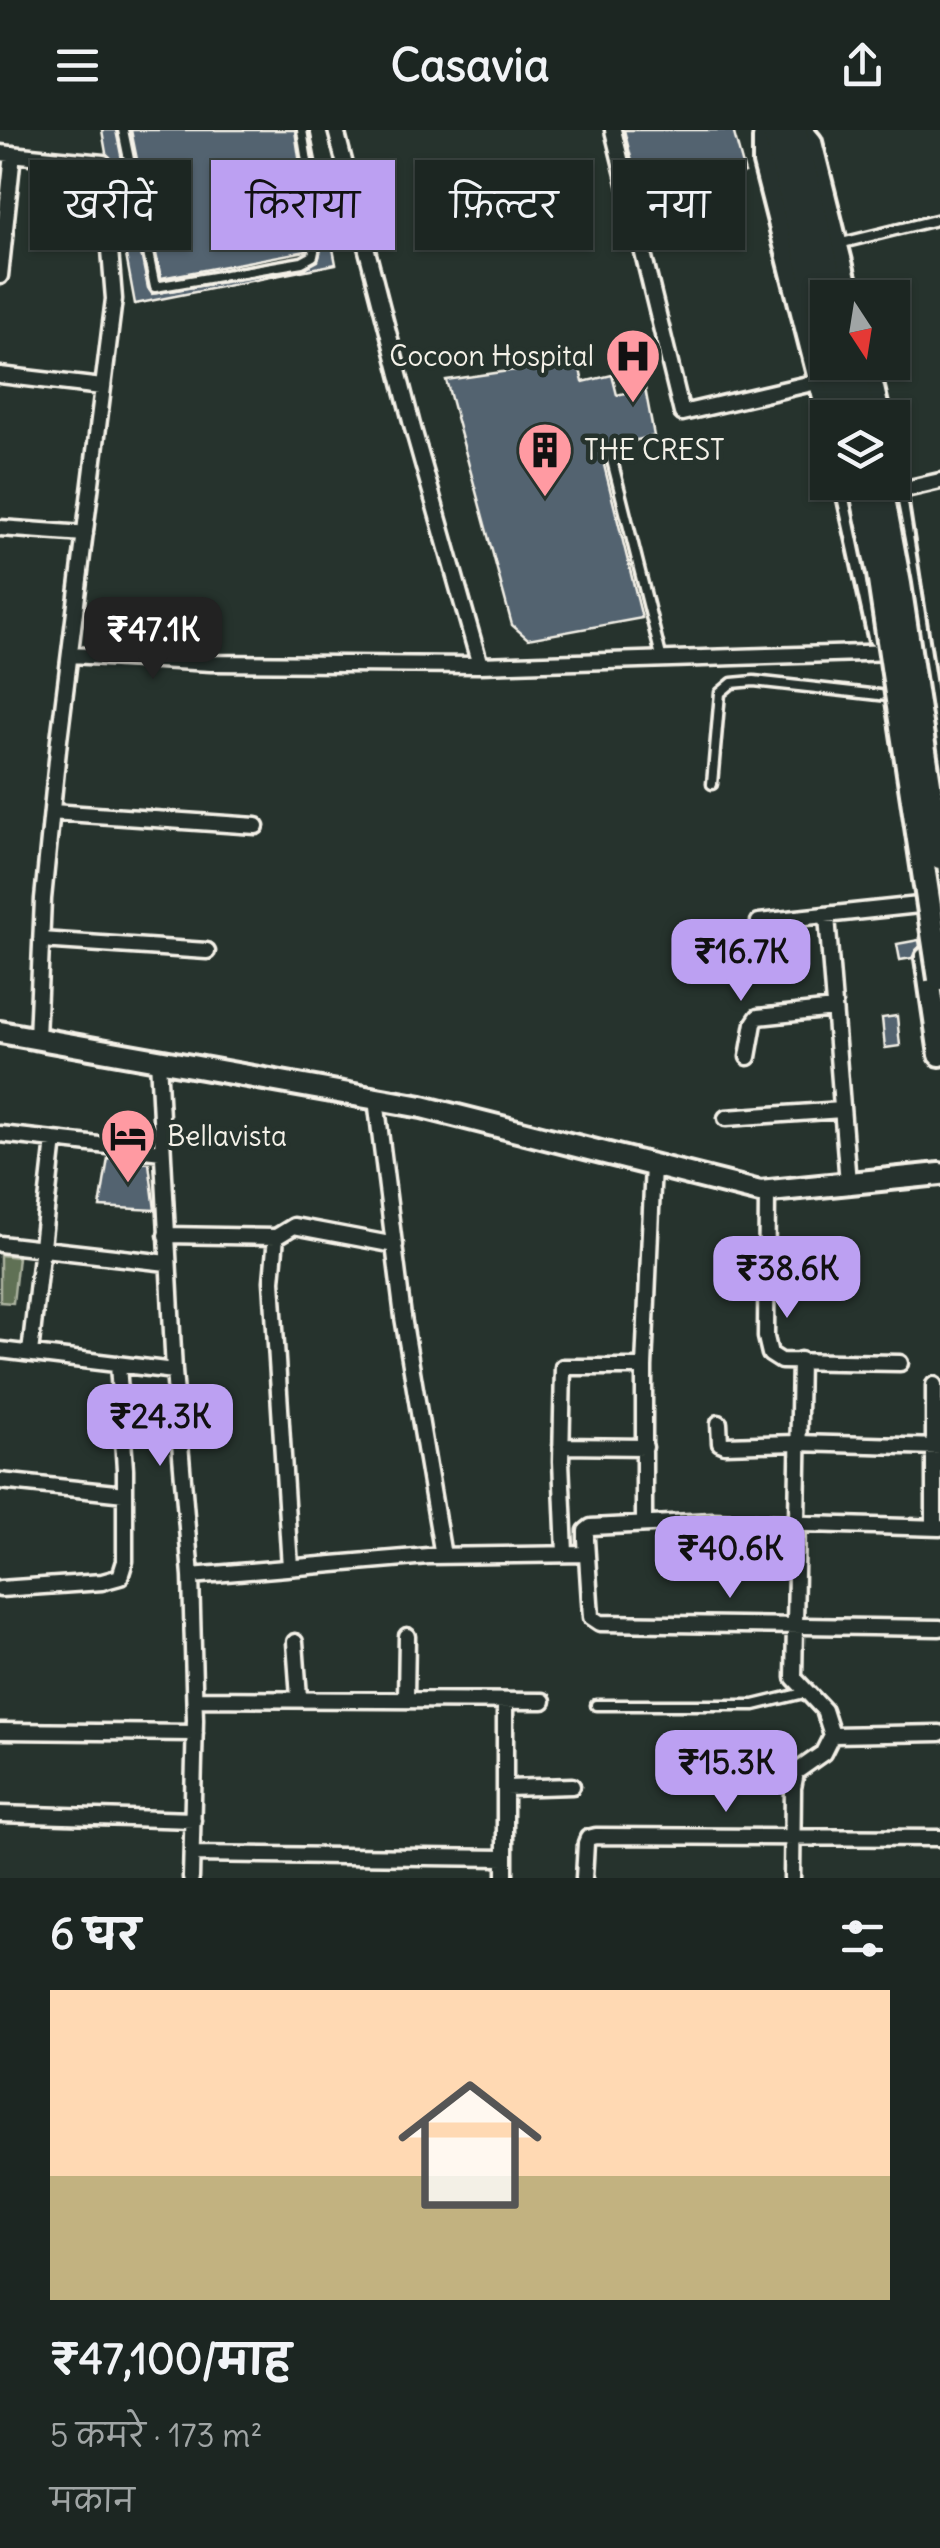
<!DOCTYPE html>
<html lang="hi">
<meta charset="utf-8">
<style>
body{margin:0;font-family:Delius,"Playpen Sans Deva",sans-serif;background:#252e2a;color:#f1f3f6;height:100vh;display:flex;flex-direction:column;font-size:38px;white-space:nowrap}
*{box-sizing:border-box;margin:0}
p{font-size:32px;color:#a0a5a5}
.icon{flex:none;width:55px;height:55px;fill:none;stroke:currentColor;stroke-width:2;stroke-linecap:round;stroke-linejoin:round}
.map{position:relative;height:1748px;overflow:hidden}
.sheet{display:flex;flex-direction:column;background:#1c2622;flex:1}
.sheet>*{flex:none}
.hud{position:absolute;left:30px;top:30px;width:880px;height:90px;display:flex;gap:20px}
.needle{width:65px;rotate:168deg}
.fabs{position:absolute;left:810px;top:150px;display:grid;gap:20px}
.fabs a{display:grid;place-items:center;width:100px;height:100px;border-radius:0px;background:#1c2622;box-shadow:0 2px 8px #0004,0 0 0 2px #3a4340;font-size:50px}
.price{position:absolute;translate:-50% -85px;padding:0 22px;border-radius:20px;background:#bca0f2;color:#111;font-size:32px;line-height:65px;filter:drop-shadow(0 2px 5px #0008)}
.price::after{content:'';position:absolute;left:50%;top:60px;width:30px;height:22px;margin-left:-15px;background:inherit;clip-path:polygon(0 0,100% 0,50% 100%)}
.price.current{background:#222;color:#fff}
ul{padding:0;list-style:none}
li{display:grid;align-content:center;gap:20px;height:530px;padding:0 50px}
li span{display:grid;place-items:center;height:310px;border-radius:0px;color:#555}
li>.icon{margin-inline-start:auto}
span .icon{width:180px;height:180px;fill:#fffc;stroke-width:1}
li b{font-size:42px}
h2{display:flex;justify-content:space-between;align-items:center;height:120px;padding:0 50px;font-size:42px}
.chip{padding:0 35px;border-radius:0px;background:#1c2622;box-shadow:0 2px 8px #0004,0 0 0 2px #3a4340;font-size:35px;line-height:90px}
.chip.current{background:#bca0f2;color:#111}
header{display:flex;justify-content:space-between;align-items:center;height:130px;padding:0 50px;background:#1c2622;font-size:45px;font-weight:700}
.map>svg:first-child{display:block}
</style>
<header><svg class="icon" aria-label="menu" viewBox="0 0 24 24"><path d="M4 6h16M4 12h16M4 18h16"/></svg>Casavia<svg class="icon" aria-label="share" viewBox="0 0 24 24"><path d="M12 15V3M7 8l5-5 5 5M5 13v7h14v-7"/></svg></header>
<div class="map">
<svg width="940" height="1748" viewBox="0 0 940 1748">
<rect width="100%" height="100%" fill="#26332d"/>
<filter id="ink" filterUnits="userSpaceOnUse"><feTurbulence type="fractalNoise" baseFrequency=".01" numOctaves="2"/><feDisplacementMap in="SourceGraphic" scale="20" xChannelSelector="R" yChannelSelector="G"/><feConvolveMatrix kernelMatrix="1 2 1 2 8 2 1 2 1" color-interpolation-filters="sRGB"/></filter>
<g filter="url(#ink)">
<path fill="#607154" stroke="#aab19e" stroke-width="2.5" d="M0,1125L18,1127L13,1173L0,1172Z"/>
<path fill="#52636f" stroke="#f4f1e8" stroke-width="2.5" d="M102,0H116L148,158L152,164L303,139L318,131L325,100L310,0L336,134L135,174L118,82L114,32L106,23Z
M131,0H295L310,101L306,121L161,148Z
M624,0H733L745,43L641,67Z
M578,231L583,252L612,245L617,265L645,258L654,306L600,319L642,488L528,509L512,495L446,250Z
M919,810L920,816L912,828L900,830L897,814Z
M897,886L900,916L885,918L882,888Z
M108,1028L149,1033L155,1080L100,1077Z"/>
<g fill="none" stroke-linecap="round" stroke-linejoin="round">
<g stroke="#f4f1e8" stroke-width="15">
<path id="lane" d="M123,0L155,157L302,132L313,126L318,101L302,0
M838,114L940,89
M611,326L662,530
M712,654L720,563L732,553L754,551L888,566
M596,1575H754L808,1562"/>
</g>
<g stroke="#f4f1e8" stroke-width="21">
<path id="street" d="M336,0L412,295L480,535
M613,0L682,283L821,251
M0,23L103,33L114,169L59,610L43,769L37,908
M0,146L13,24
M0,245L102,257
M897,361L940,351
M0,398L85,404
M71,525L211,533L480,535L895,522
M52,682L256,696
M827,786L848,1053
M759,792L919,775
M41,810L207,821
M748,927L754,893L758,887L834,879
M158,929L174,1241L191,1446L195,1590L191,1748
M376,969L403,1187L443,1426
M726,988L842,980
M0,1004L162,1022
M767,1061L766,1207L770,1224L781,1231L900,1233
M166,1105L276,1107
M0,1114L167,1133
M0,1220L174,1241
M30,1223L54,1010
M934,1255V1398
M719,1293L720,1313L725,1315L797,1313L940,1317
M561,1316L645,1317
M0,1351L125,1364
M644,1394V1237L653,1035
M940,1398L712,1391L591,1397L586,1401V1410L591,1487L600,1493L940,1498
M565,1423L561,1331L563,1237H644
M290,1437L272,1151L276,1107L294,1096L395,1115
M191,1446L428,1426L587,1424
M0,1459L102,1452L120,1447L125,1431V1339L118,1234
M295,1512L299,1567
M195,1569L543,1571
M406,1569L407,1506
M505,1571V1748
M0,1601L195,1603
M832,1605L940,1603
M506,1658L572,1656
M0,1684L193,1690
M192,1724L505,1728
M584,1748L586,1713L588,1708L596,1706L940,1708
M792,1748L793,1658L796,1642L823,1623L832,1605L824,1580L794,1548L800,1230"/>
</g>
<g stroke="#f4f1e8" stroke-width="28">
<path id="secondary" d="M770,0L764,8V33L829,288
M801,0L811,12L850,168
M867,232L880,288
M892,341L938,641
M845,352L879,507
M926,828L940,925
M0,902L422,977L760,1062L940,1044"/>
</g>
<g stroke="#f4f1e8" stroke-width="30">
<path id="primary" d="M774,0L828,213
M795,0L835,168
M832,232L845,288
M851,232L865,288"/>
</g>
<use href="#lane" stroke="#26332d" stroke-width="8"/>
<use href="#street" stroke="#26332d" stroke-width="14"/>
<use href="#secondary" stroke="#26332d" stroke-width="20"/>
<use href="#primary" stroke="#26332d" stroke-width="22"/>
<g stroke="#f4f1e8" stroke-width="30" stroke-linecap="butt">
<path id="primary-bridge" d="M860,352L879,444L940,849
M880,352L899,454L940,727"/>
</g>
<use href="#primary-bridge" stroke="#26332d" stroke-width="22"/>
</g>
</g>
<defs>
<g id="hospital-pin" transform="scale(2.875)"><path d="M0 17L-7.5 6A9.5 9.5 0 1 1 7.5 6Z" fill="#ff9aa2" stroke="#26332d"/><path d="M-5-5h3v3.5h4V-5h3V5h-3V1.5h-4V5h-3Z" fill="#111"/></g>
<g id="building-pin" transform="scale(2.875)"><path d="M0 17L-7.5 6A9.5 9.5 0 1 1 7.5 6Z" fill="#ff9aa2" stroke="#26332d"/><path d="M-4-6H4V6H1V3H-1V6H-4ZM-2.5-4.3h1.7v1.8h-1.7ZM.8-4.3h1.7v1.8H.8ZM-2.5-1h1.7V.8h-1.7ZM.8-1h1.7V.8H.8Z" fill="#111"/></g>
<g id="hotel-pin" transform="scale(2.875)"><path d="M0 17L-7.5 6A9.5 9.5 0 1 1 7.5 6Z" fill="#ff9aa2" stroke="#26332d"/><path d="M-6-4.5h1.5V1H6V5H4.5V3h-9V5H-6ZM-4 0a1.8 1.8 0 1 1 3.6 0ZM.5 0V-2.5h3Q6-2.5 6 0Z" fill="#111"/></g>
</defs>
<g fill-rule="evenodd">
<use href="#hospital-pin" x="633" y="226"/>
<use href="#building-pin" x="545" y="320"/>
<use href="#hotel-pin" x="128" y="1006"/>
</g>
<g text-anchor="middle" stroke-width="9" stroke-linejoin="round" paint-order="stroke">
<g font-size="28" fill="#f4f1e8" stroke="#26332d" text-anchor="start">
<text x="594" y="236" text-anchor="end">Cocoon Hospital</text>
<text x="584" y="330">THE CREST</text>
<text x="167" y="1016">Bellavista</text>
</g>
</g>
</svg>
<div class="fabs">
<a><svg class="needle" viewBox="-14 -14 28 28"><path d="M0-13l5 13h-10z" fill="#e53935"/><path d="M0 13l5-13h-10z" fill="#a0a5a5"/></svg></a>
<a><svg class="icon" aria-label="layers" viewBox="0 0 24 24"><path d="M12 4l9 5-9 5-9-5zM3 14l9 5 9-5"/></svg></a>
</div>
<b class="price current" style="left:153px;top:552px">₹47.1K</b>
<b class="price" style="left:741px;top:874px">₹16.7K</b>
<b class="price" style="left:787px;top:1191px">₹38.6K</b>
<b class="price" style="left:160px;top:1339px">₹24.3K</b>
<b class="price" style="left:730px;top:1471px">₹40.6K</b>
<b class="price" style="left:726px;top:1685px">₹15.3K</b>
<div class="hud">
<a class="chip">खरीदें</a>
<a class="chip current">किराया</a>
<a class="chip">फ़िल्टर</a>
<a class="chip">नया</a>
</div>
</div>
<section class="sheet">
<h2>6 घर<svg class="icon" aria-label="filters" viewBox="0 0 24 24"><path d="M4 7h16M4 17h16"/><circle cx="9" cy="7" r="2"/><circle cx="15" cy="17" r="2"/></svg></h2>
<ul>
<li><span style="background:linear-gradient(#ffd9b3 60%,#c2b280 0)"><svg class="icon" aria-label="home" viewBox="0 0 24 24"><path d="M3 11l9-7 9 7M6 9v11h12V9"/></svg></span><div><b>₹47,100/माह</b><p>5 कमरे · 173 m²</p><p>मकान</p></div></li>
</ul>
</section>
